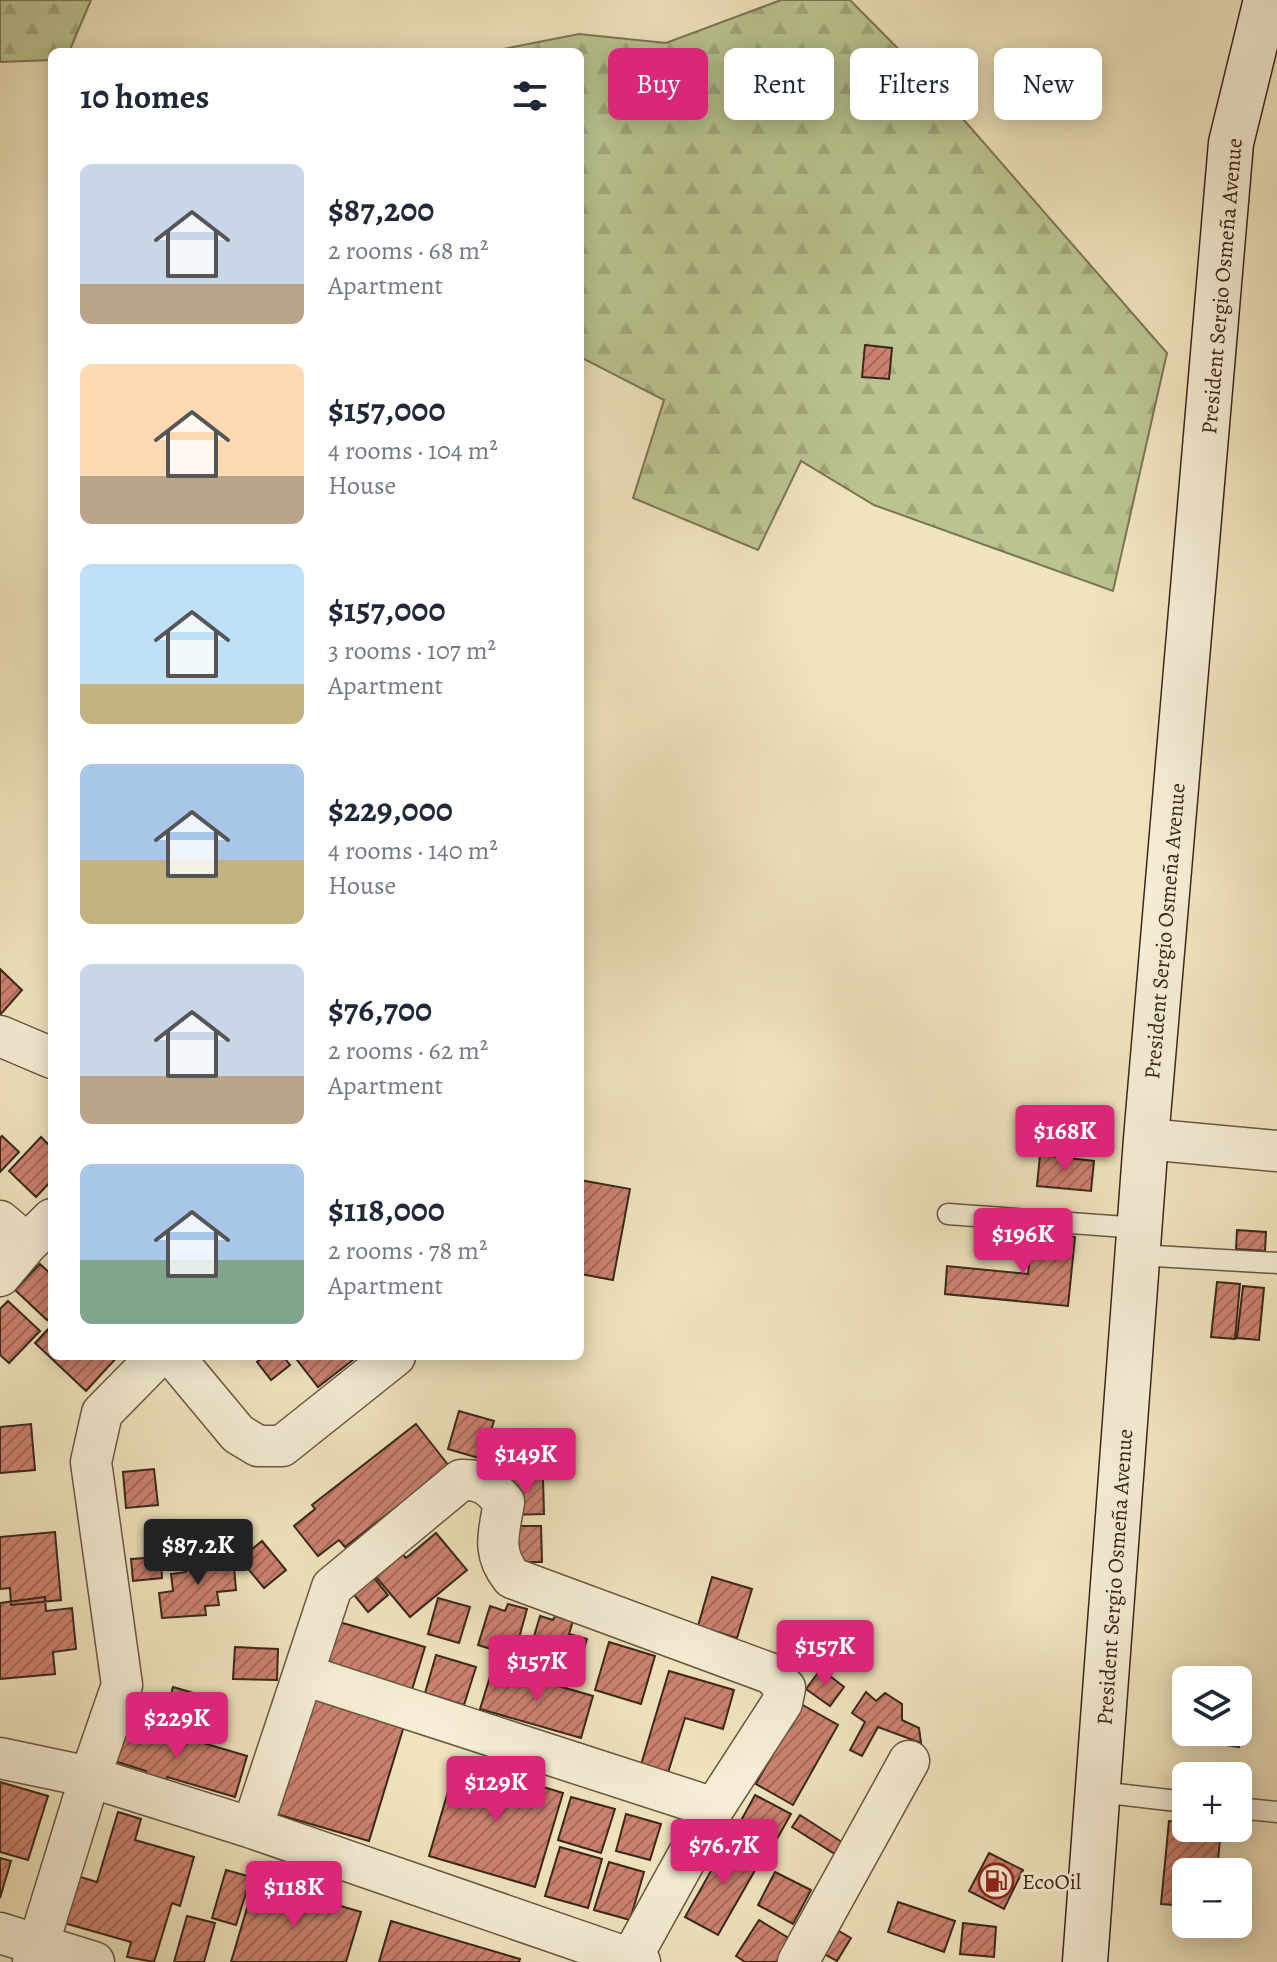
<!DOCTYPE html>
<meta charset="utf-8">
<style>
body{margin:0;font-family:Alegreya,serif;background:#f6f6f7;color:#1f2937;height:100vh;display:flex;flex-direction:column;font-size:30px;white-space:nowrap}
*{box-sizing:border-box;margin:0}
p{font-size:26px;color:#747a83}
.icon{flex:none;width:44px;height:44px;fill:none;stroke:currentColor;stroke-width:2;stroke-linecap:round;stroke-linejoin:round}
.map{position:relative;flex:1;overflow:hidden}
.details{position:absolute;left:48px;top:48px;width:536px;height:1312px;display:flex;flex-direction:column;background:#fff;border-radius:12px;box-shadow:0 4px 20px #0003}
.details>*{flex:none}
.banner{position:absolute;left:608px;top:48px;width:548px;height:72px;display:flex;gap:16px}
.fabs{position:absolute;left:1172px;top:1666px;display:grid;gap:16px}
.fabs a{display:grid;place-items:center;width:80px;height:80px;border-radius:12px;background:#fff;box-shadow:0 4px 20px #0003;font-size:40px}
.price{position:absolute;translate:-50% -68px;padding:0 18px;border-radius:8px;background:#db2777;color:#fff;font-size:26px;line-height:52px;filter:drop-shadow(0 2px 4px #0008)}
.price::after{content:'';position:absolute;left:50%;top:48px;width:24px;height:18px;margin-left:-12px;background:inherit;clip-path:polygon(0 0,100% 0,50% 100%)}
.price.selected{background:#222;color:#fff}
ul{padding:0;list-style:none}
li{display:flex;align-items:center;gap:24px;height:200px;padding:0 32px}
li span{display:grid;place-items:center;flex:none;width:224px;height:160px;border-radius:12px;color:#555}
li>.icon{margin-inline-start:auto}
span .icon{width:96px;height:96px;fill:#fffc;stroke-width:1}
li b{font-size:34px}
h2{display:flex;justify-content:space-between;align-items:center;height:96px;padding:0 32px;font-size:34px}
.pill{padding:0 28px;border-radius:12px;background:#fff;box-shadow:0 4px 20px #0003;font-size:28px;line-height:72px}
.pill.selected{background:#db2777;color:#fff}
.map>svg:first-child{display:block}
</style>
<div class="map">
<svg width="1277" height="1962" viewBox="0 0 1277 1962">
<defs>
<pattern id="forest-firs" width="22" height="20" patternUnits="userSpaceOnUse" patternTransform="scale(2)"><rect width="22" height="20" fill="#bac491"/><path d="M5 1l3.5 6h-7zM16 11l3.5 6h-7z" fill="#a1a87c"/></pattern>
<pattern id="building-hatch" width="6" height="6" patternUnits="userSpaceOnUse" patternTransform="scale(2)"><rect width="6" height="6" fill="#cc8270"/><path d="M-1 1l2-2M0 6l6-6M5 7l2-2" fill="none" stroke="#a76a5b"/></pattern>
</defs>
<rect width="100%" height="100%" fill="#f0e4be"/>
<filter id="stains"><feTurbulence type="fractalNoise" baseFrequency=".0025" numOctaves="4"/><feColorMatrix values="0 0 0 0 .2 0 0 0 0 .09 0 0 0 0 .02 0 0 0 .5 -.17"/></filter>
<radialGradient id="worn" r=".72"><stop offset=".6" stop-color="#630" stop-opacity="0"/><stop offset="1" stop-color="#630" stop-opacity=".3"/></radialGradient>
<path fill="url(#forest-firs)" stroke="#7a7656" stroke-width="2" d="M0,0H91L69,52H52V60L0,62Z
M781,0H850L930,81L1167,353L1113,591L874,505L801,461L758,550L633,498L664,400L580,357V52H488L579,34L666,43Z"/>
<path fill="url(#building-hatch)" stroke="#3a281a" stroke-width="2" d="M865,345L892,348L889,379L862,377Z
M0,969L22,990L0,1015Z
M2,1136L19,1152L0,1172V1138Z
M41,1137L52,1148V1180L36,1197L9,1171Z
M1040,1155L1094,1161L1091,1191L1037,1186Z
M580,1180L630,1189L613,1280L580,1274Z
M1237,1230L1266,1232L1265,1251L1236,1249Z
M1032,1233L1075,1237L1068,1306L945,1294L947,1266L1028,1274Z
M40,1264L52,1275V1315L47,1320L15,1290Z
M1217,1282L1240,1284L1235,1339L1211,1337Z
M1243,1286L1264,1288L1259,1340L1237,1338Z
M8,1301L40,1331L9,1363L0,1355V1309Z
M52,1325V1356H118L86,1391L35,1343Z
M265,1356H283L290,1365L271,1380L257,1362Z
M294,1356H358L318,1387Z
M459,1411L494,1421L482,1459L448,1449Z
M31,1424L35,1470L0,1473V1427Z
M416,1424L449,1466L345,1547L339,1540L318,1556L294,1526L315,1509L312,1505Z
M506,1431H548V1469H506Z
M154,1469L158,1505L126,1508L123,1472Z
M543,1478L544,1514L509,1515L508,1479Z
M508,1526H541L542,1562H509Z
M55,1532L61,1600L11,1605L10,1588L0,1589V1537Z
M436,1533L467,1570L410,1617L371,1571L398,1549L406,1558Z
M262,1541L286,1570L264,1588L240,1559Z
M233,1555L236,1590L217,1592L219,1605L205,1606L206,1615L162,1618L159,1593L173,1591L171,1574L186,1572L185,1560Z
M161,1557L162,1578L133,1581L131,1559Z
M370,1573L388,1595L368,1612L350,1590Z
M712,1577L752,1589L737,1638L698,1626Z
M45,1597L46,1611L72,1608L76,1649L53,1652L55,1674L0,1679V1603Z
M438,1598L470,1607L459,1643L428,1634Z
M508,1604L527,1609L514,1656L478,1645L490,1606L505,1611Z
M540,1616L553,1620L555,1616L573,1621L569,1634L587,1639L574,1682L525,1667Z
M329,1619L425,1647L411,1693L315,1665Z
M609,1642L655,1656L641,1704L595,1690Z
M235,1647L278,1649L277,1680L233,1679Z
M436,1655L476,1667L464,1705L425,1693Z
M493,1667L593,1696L581,1738L480,1709Z
M821,1669L844,1687L830,1706L806,1689Z
M669,1671L734,1690L723,1729L685,1718L667,1776L640,1768Z
M173,1687L207,1697L195,1737L161,1728Z
M866,1692L876,1701L885,1693L902,1704V1720L919,1728L921,1743L878,1727L862,1756L850,1750L865,1722L852,1713Z
M301,1695L404,1726L369,1841L266,1811Z
M801,1704L838,1725L793,1805L756,1784Z
M1238,1715L1245,1717L1239,1747L1219,1744L1221,1732H1238Z
M122,1719L247,1756L235,1797L167,1777L161,1795L141,1789L146,1771L111,1760Z
M457,1761L563,1793L535,1887L429,1856Z
M0,1782L48,1796L28,1860L0,1852Z
M755,1795L791,1814L768,1855L733,1835Z
M571,1797L615,1809L601,1853L558,1840Z
M118,1812L141,1819L135,1840L194,1857L180,1906L172,1903L154,1962L127,1957L131,1942L64,1923L77,1876L97,1882Z
M626,1814L661,1824L650,1860L616,1851Z
M800,1815L845,1844L838,1856L792,1827Z
M1169,1821L1186,1823V1828H1221L1217,1872H1186V1906L1161,1904Z
M729,1839L762,1858L718,1935L685,1917Z
M560,1847L602,1859L588,1908L545,1896Z
M989,1853L1023,1870L1004,1909L969,1891Z
M0,1858L11,1861L0,1898Z
M609,1862L644,1872L630,1920L594,1910Z
M226,1870L251,1877L236,1925L212,1918Z
M775,1872L811,1890L793,1924L758,1905Z
M255,1881L361,1912L346,1962H231Z
M898,1902L955,1921L944,1952L888,1932Z
M187,1916L215,1923L204,1962H174Z
M759,1920L792,1940L779,1962H745L736,1956Z
M391,1921L520,1959L519,1962H379Z
M963,1923L996,1927L994,1957L960,1954Z
M832,1927L851,1938L837,1961L819,1951Z"/>
<g fill="none" stroke-linecap="round" stroke-linejoin="round">
<g stroke="#685743" stroke-width="23">
<path id="lane" d="M948,1214L1139,1228
M1137,1255L1277,1263
M1099,1792L1186,1802
M1238,1808L1277,1812"/>
</g>
<g stroke="#685743" stroke-width="43">
<path id="street" d="M0,1036L52,1058
M1146,1139L1277,1151
M0,1221L27,1244L0,1276
M27,1244L52,1219
M173,1356L238,1434L258,1446H282L395,1356
M304,1675L714,1808
M0,1758L90,1777L252,1828L640,1962
M252,1828L332,1587L461,1480C483,1479 490,1486 504,1502C499,1533 491,1552 512,1578L772,1674L785,1688L782,1703L714,1808L629,1962
M0,1933L94,1962
M33,1962L90,1777L122,1685L91,1462L102,1413L158,1356
M798,1962L909,1761"/>
</g>
<g stroke="#3a281a" stroke-width="47">
<path id="secondary" d="M1085,1962L1146,1139L1231,143L1266,0"/>
</g>
<use href="#lane" stroke="#f5edd5" stroke-width="20"/>
<use href="#street" stroke="#f5edd5" stroke-width="40"/>
<use href="#secondary" stroke="#f5edd5" stroke-width="44"/>
</g>
<defs>
<g id="fuel-ring" transform="scale(1.8)"><circle r="9.5" fill="#f5edd5" stroke="#8f2418" stroke-width="1.5"/><path d="M-5.5-6h7V0h2V4h1.3V-2.5L3-4.5l.8-.8L6-3V5H2.5V1h-1V6h-7ZM-4.2-4.7v3.2H.2V-4.7Z" fill="#8f2418"/></g>
</defs>
<g fill-rule="evenodd">
<use href="#fuel-ring" x="996" y="1881"/>
</g>
<g text-anchor="middle" stroke-width="6" stroke-linejoin="round" paint-order="stroke">
<g font-size="22" fill="#3a281a" stroke="#f5edd5">
<text transform="translate(1221 286) rotate(-85)" y="8">President Sergio Osmeña Avenue</text>
<text transform="translate(1164 931) rotate(-85)" y="8">President Sergio Osmeña Avenue</text>
<text transform="translate(1114 1577) rotate(-86)" y="8">President Sergio Osmeña Avenue</text>
</g>
<g font-size="22" fill="#3a281a" stroke="#f5edd5" text-anchor="start">
<text x="1022" y="1889">EcoOil</text>
</g>
</g>
<rect width="100%" height="100%" filter="url(#stains)"/>
<rect width="100%" height="100%" fill="url(#worn)"/>
</svg>
<div class="fabs">
<a><svg class="icon" aria-label="layers" viewBox="0 0 24 24"><path d="M12 4l9 5-9 5-9-5zM3 14l9 5 9-5"/></svg></a>
<a>+</a>
<a>−</a>
</div>
<b class="price" style="left:1065px;top:1173px">$168K</b>
<b class="price" style="left:1023px;top:1276px">$196K</b>
<b class="price" style="left:526px;top:1496px">$149K</b>
<b class="price selected" style="left:198px;top:1587px">$87.2K</b>
<b class="price" style="left:825px;top:1688px">$157K</b>
<b class="price" style="left:537px;top:1703px">$157K</b>
<b class="price" style="left:177px;top:1760px">$229K</b>
<b class="price" style="left:496px;top:1824px">$129K</b>
<b class="price" style="left:724px;top:1887px">$76.7K</b>
<b class="price" style="left:294px;top:1929px">$118K</b>
<div class="banner">
<a class="pill selected">Buy</a>
<a class="pill">Rent</a>
<a class="pill">Filters</a>
<a class="pill">New</a>
</div>
<section class="details">
<h2>10 homes<svg class="icon" aria-label="filters" viewBox="0 0 24 24"><path d="M4 7h16M4 17h16"/><circle cx="9" cy="7" r="2"/><circle cx="15" cy="17" r="2"/></svg></h2>
<ul>
<li><span style="background:linear-gradient(#c9d6e8 75%,#b9a48a 0)"><svg class="icon" aria-label="home" viewBox="0 0 24 24"><path d="M3 11l9-7 9 7M6 9v11h12V9"/></svg></span><div><b>$87,200</b><p>2 rooms · 68 m²</p><p>Apartment</p></div></li>
<li><span style="background:linear-gradient(#ffd9b3 70%,#b9a48a 0)"><svg class="icon" aria-label="home" viewBox="0 0 24 24"><path d="M3 11l9-7 9 7M6 9v11h12V9"/></svg></span><div><b>$157,000</b><p>4 rooms · 104 m²</p><p>House</p></div></li>
<li><span style="background:linear-gradient(#bfe0f5 75%,#c2b280 0)"><svg class="icon" aria-label="home" viewBox="0 0 24 24"><path d="M3 11l9-7 9 7M6 9v11h12V9"/></svg></span><div><b>$157,000</b><p>3 rooms · 107 m²</p><p>Apartment</p></div></li>
<li><span style="background:linear-gradient(#a9c7e8 60%,#c2b280 0)"><svg class="icon" aria-label="home" viewBox="0 0 24 24"><path d="M3 11l9-7 9 7M6 9v11h12V9"/></svg></span><div><b>$229,000</b><p>4 rooms · 140 m²</p><p>House</p></div></li>
<li><span style="background:linear-gradient(#c9d6e8 70%,#b9a48a 0)"><svg class="icon" aria-label="home" viewBox="0 0 24 24"><path d="M3 11l9-7 9 7M6 9v11h12V9"/></svg></span><div><b>$76,700</b><p>2 rooms · 62 m²</p><p>Apartment</p></div></li>
<li><span style="background:linear-gradient(#a9c7e8 60%,#7fa58c 0)"><svg class="icon" aria-label="home" viewBox="0 0 24 24"><path d="M3 11l9-7 9 7M6 9v11h12V9"/></svg></span><div><b>$118,000</b><p>2 rooms · 78 m²</p><p>Apartment</p></div></li>
</ul>
</section>
</div>
